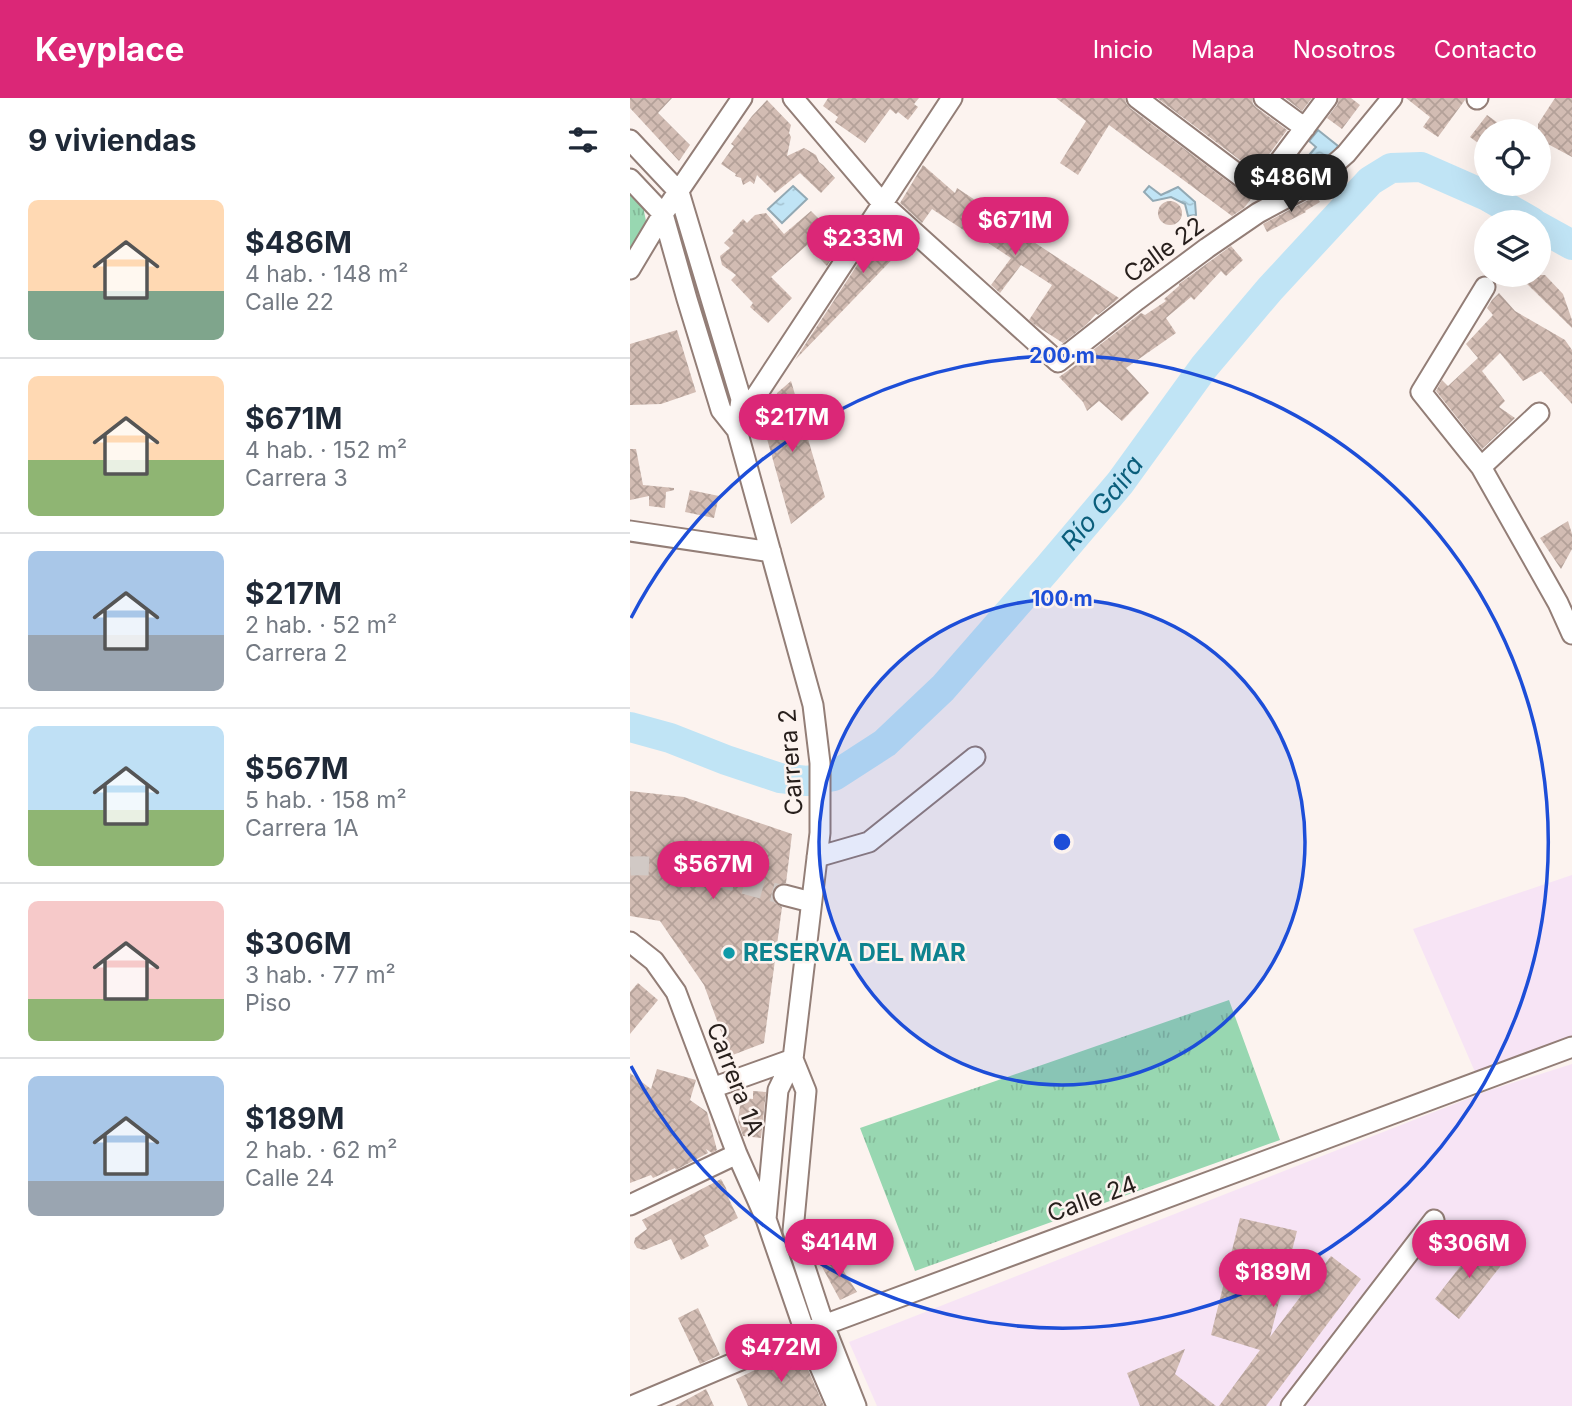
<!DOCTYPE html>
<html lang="es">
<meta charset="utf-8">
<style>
body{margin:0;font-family:Inter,sans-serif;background:#f6f6f7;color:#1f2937;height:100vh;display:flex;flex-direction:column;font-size:26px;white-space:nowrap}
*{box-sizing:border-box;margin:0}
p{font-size:23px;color:#747a83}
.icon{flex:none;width:38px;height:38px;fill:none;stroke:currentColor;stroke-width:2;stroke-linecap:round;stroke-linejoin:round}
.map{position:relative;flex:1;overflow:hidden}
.drawer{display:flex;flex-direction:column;background:#fff;width:630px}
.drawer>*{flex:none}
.tools{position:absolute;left:844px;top:21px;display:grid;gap:14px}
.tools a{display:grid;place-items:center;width:77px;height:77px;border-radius:50%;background:#fff;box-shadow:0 7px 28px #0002;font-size:35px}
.price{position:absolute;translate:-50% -60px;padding:0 16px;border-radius:24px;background:#db2777;color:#fff;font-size:23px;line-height:46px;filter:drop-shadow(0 2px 4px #0008)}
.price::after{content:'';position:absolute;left:50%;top:42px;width:21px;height:16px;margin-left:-10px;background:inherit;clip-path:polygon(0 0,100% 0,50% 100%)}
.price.current{background:#222;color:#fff}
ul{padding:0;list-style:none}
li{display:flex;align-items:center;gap:21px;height:175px;padding:0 28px}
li+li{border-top:2px solid #e0e1e3}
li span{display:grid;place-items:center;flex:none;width:196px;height:140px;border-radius:10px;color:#555}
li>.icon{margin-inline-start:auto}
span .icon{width:84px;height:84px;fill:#fffc;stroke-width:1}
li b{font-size:30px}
h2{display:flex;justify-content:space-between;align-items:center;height:84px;padding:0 28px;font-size:30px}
header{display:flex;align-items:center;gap:42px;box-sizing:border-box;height:98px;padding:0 35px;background:#db2777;color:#fff}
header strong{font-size:33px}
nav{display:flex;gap:38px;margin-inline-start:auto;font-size:24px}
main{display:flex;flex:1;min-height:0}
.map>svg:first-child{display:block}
</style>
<header>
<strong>Keyplace</strong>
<nav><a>Inicio</a><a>Mapa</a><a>Nosotros</a><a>Contacto</a></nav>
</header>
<main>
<section class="drawer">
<h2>9 viviendas<svg class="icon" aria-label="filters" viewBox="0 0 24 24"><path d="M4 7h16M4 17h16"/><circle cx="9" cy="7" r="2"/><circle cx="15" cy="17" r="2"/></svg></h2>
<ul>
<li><span style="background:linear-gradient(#ffd9b3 65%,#7fa58c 0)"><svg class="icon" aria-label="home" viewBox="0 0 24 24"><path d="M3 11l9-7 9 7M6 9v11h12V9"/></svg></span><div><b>$486M</b><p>4 hab. · 148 m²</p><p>Calle 22</p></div></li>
<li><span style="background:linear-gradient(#ffd9b3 60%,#8fb573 0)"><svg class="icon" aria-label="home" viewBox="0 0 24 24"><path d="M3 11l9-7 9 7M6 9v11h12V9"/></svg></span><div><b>$671M</b><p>4 hab. · 152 m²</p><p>Carrera 3</p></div></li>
<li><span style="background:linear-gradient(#a9c7e8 60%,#9aa5b1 0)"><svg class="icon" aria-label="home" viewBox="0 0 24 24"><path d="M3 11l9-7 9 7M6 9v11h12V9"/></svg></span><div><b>$217M</b><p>2 hab. · 52 m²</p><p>Carrera 2</p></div></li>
<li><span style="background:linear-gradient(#bfe0f5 60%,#8fb573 0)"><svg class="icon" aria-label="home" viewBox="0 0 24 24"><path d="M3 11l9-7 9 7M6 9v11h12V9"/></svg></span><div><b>$567M</b><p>5 hab. · 158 m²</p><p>Carrera 1A</p></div></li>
<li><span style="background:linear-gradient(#f6c9c9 70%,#8fb573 0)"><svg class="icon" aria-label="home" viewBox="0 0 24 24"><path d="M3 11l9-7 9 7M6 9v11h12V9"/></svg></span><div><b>$306M</b><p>3 hab. · 77 m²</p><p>Piso</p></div></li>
<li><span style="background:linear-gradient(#a9c7e8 75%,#9aa5b1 0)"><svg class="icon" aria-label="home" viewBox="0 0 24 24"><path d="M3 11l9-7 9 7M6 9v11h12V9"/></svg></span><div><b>$189M</b><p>2 hab. · 62 m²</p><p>Calle 24</p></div></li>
</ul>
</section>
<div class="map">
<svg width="942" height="1308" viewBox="0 0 942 1308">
<defs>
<pattern id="grass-tufts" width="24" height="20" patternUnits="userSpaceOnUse" patternTransform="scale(1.75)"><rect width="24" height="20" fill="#98d7b1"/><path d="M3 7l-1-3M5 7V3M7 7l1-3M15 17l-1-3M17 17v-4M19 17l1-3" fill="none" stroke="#83b898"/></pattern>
<pattern id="water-ripples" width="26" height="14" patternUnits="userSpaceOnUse" patternTransform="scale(1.75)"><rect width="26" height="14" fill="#c0e4f5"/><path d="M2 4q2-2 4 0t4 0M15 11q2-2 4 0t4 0" fill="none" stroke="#a5c3d1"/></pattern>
<pattern id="building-cross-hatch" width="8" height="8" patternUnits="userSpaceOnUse" patternTransform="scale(1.75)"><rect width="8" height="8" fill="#d2bcb3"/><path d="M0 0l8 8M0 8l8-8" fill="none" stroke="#b4a199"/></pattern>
</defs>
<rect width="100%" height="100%" fill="#fcf3ef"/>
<path fill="#f7e4f5" d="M942,777V939L845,974L783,831Z
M942,966V1308H247L219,1244L860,992Z"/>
<path fill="url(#grass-tufts)" d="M0,95L13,108L17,128L0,154Z
M599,902L650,1042L285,1173L230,1030Z"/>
<path fill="url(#water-ripples)" stroke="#92a9b4" stroke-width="2" d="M688,32L708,48L693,68L680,56L686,49L679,43Z
M163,88L177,101L152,125L138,111Z
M519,88L531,97L548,89L565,104L566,117L558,118L555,106L541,99L523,103L514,94Z"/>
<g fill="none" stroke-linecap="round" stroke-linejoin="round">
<g stroke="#c0e4f5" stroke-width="30">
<path d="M908,128L942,147"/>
<path id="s1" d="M0,629L40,640L96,662L150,680L177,683L204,678L255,645L313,590L417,471L490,385L574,269L640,191L740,83L761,70L791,69L857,98L902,124"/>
</g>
</g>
<path fill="url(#building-cross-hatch)" d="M0,0H42L28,15L60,47L49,63L0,10Z
M198,0H289L284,6L288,9L278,22L268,14L266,16L260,11L235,45L205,24L208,19L193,8Z
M426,0H495L496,5L500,10L621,101L614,110L602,118L479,27L448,77L430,65L456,23Z
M527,0H622L623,6L627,10L657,32L626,74Z
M655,0H682L672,13Z
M709,0H721L730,7L712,31L697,20L707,7Z
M776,0H835V2L808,39L793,29L800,19Z
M925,0H942V59L916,45L908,57V26Z
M137,2L161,27L159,35L161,39L157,58L174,50L186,57L189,64L193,67L205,80L191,95L170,75L145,95L127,77L124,86L120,83L113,87L111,80L105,78L106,76L91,66L104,48L101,46L122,18Z
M857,17L879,33H856V51L840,39Z
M667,60L681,71L675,76L645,92L644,91Z
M293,67L325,95L327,90L357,110L355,112L489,200L468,217L466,216L457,226L433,245L405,227L399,222L422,187L391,167L370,195L361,187L381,160L340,133L338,135L302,111L292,125L270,105Z
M686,98L690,104L675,113L676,114L637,134L633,126Z
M528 115a12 12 0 1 1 24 0a12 12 0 1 1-24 0Z
M181,113L212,144L197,168L177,147L141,179L162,200L138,225L120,209L123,205L101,182L106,177L92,167L90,158L100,150L94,145L104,135L102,133L113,121L117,125L125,117L136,115L154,136Z
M254,126L257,128V126L278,145L165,262Z
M601,148L613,162L596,178L591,173L564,202L561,199L536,220L546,235L496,270L519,295L492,323L469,303L457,313L453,304L429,279L456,260L454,259L511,215L515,217L536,203L534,201L549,188V186Z
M888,177H915L933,196L942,222V230Z
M869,195L885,213L935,242L942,252V306L911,273L893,283L870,255L852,273L875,303L869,309L885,320L852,351L806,293L812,282L818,288L848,260L836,246L863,217L857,210L862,202Z
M47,232L66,294L31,306L0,307V246Z
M161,283L195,399L161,426L130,316L145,304L147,295Z
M0,351H6L13,387L44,390V392L36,394L35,410L19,408V398L0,402Z
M60,392L89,398L84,420L55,414Z
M938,423L942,436V451L931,471L910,440Z
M0,693L54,699L162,736L156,785L146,788L142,795V800L145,805L152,809L134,945L100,958L74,887L30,823L0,818Z
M8,885L28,902L0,936V894Z
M27,971L66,982L60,1002L77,1014L87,1052L82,1055L76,1051L78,1055L46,1072L45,1070L23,1080L21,1077L0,1085V975L21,991Z
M123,993L136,994L131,1040L113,1038L108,1023L111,1000L123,1001Z
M91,1081L96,1090L98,1099L108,1120L74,1138L79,1148L51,1162L41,1141L14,1152L7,1150L4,1145L5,1140L17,1131L12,1122Z
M610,1120L667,1133L640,1239L701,1158L731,1181L636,1308H589L630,1252L581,1237Z
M844,1143L867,1154L863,1159L873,1165L829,1221L805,1201L836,1161Z
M206,1161L227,1194L210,1202L191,1167Z
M68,1210L90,1257L70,1266L48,1220Z
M169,1251L194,1308H118L106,1281Z
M555,1251L545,1276L586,1308H510L497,1275Z
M76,1291L84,1308H45Z"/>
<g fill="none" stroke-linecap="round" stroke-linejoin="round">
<path stroke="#d1c9c5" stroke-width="19" stroke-dasharray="19 10" stroke-linecap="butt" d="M0,768C48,765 107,785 154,797"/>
<g stroke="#937e77" stroke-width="23">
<path id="minor" d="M163,0L253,106L428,264L507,202L577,150L628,115L682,86L716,56L762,0
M507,0L626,90L631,88L697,0
M634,0L675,30
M847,1L848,0
M0,42L49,94L111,301L107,332L183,607L190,665V735L163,961L148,992L136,1121L175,1234L207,1308
M0,81L33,116L57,201L91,312L107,332
M0,171L33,116L112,0
M855,189L791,294L851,369L928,505L942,536
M113,322L126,298L322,0
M851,369L909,315
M0,433L141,454
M187,759L239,744L345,659
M154,797L181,804
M0,844L24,863L46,894L107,1056L135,1119
M163,961L176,993L163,1133L194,1227L226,1308
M82,990L163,961
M0,1107L107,1056
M2,1308L194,1227L942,949
M661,1308L804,1122"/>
</g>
<use href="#minor" stroke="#fff" stroke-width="19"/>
</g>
<circle cx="432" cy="744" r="243" fill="#1d4ed8" fill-opacity=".12"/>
<g fill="none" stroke="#1d4ed8" stroke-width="3.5">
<circle cx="432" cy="744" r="243"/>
<path d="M1 520A486 486 0 1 1 1 968"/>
</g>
<circle fill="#0f9aa8" stroke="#fcf3ef" stroke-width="2.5" cx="99" cy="855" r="7"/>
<g text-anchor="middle" stroke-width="5" stroke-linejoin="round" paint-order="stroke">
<g font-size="24" fill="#271f1c" stroke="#fcf3ef">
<text transform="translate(534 152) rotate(-36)" y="8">Calle 22</text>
<text transform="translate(161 664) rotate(-94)" y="8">Carrera 2</text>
<text transform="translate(105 981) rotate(69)" y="8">Carrera 1A</text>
<text transform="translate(462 1101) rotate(-20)" y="8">Calle 24</text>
</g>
<g font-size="24" font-weight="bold" fill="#0d838f" stroke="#fcf3ef" text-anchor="start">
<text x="113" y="863">RESERVA DEL MAR</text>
</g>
<g font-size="26" font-style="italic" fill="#0a5e7b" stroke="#fcf3ef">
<text dy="9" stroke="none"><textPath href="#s1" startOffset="598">Río Gaira</textPath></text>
</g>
</g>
<circle cx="432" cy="744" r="10" fill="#1d4ed8" stroke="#fcf3ef" stroke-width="3.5"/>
<g font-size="21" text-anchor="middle" font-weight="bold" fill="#1d4ed8" stroke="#fcf3ef" stroke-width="5" stroke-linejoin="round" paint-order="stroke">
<text x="432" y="265">200 m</text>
<text x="432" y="508">100 m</text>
</g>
</svg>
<div class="tools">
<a><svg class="icon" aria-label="locate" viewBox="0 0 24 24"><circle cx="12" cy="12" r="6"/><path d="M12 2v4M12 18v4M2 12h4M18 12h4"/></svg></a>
<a><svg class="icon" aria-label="layers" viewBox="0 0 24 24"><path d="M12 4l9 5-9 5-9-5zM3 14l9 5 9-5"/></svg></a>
</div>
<b class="price current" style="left:661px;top:116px">$486M</b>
<b class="price" style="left:385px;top:159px">$671M</b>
<b class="price" style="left:233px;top:177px">$233M</b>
<b class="price" style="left:162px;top:356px">$217M</b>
<b class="price" style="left:83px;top:803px">$567M</b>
<b class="price" style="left:209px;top:1181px">$414M</b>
<b class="price" style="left:839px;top:1182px">$306M</b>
<b class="price" style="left:643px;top:1211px">$189M</b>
<b class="price" style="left:151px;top:1286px">$472M</b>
</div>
</main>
